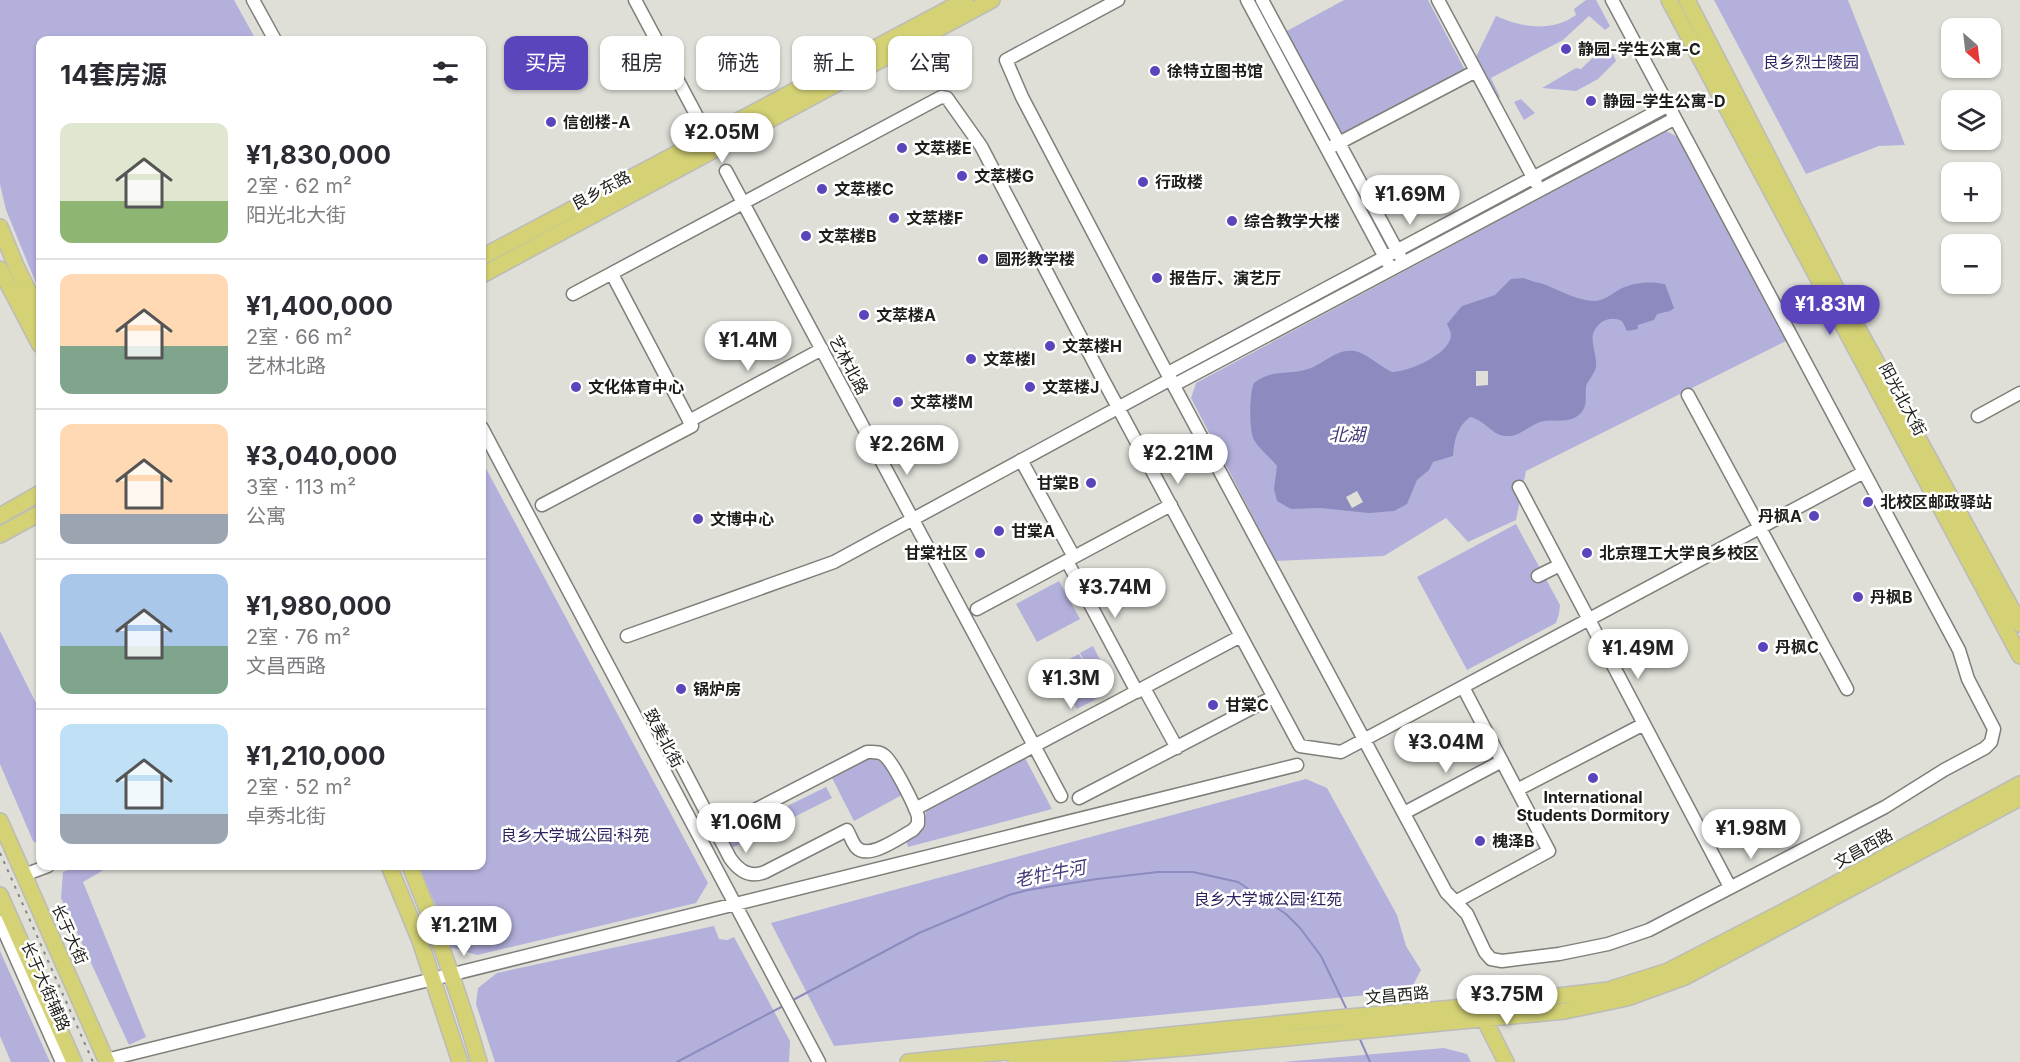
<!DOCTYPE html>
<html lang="zh">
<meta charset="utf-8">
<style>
body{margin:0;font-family:Inter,"Noto Sans SC",sans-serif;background:#f2f2f3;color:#2b2b33;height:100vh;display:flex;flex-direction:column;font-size:22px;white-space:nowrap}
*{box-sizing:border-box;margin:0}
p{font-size:20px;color:#7c7c81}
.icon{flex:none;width:33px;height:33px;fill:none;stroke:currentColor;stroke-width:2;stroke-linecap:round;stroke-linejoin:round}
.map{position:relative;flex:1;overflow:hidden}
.drawer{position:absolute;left:36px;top:36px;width:450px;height:834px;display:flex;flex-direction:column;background:#fff;border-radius:12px;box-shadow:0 2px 4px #0004}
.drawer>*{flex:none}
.hud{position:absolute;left:504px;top:36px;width:570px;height:54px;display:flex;gap:12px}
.needle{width:39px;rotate:152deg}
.controls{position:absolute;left:1941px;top:18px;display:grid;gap:12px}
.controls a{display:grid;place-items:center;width:60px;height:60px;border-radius:12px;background:#fff;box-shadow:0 2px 4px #0004;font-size:30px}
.price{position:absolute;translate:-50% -51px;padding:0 14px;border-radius:21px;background:#fff;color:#222;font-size:20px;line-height:39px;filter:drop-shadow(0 2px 3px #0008)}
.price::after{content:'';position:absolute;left:50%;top:36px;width:18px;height:14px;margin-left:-9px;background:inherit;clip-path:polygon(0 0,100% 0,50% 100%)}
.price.active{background:#5c44bd;color:#fff}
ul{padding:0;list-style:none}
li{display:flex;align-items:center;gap:18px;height:150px;padding:0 24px}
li+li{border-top:2px solid #e1e1e2}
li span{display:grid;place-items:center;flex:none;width:168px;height:120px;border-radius:12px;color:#555}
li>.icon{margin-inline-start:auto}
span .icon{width:72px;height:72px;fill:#fffc;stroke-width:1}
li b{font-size:26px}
h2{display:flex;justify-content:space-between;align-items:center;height:72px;padding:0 24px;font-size:26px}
.pill{padding:0 21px;border-radius:12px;background:#fff;box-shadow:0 2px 4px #0004;font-size:21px;line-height:54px}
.pill.active{background:#5c44bd;color:#fff}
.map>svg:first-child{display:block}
</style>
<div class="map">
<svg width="2020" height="1062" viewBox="0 0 2020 1062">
<rect width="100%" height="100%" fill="#dfdfd8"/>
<path fill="#b3b1dc" d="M0,0H234L256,40H40V293L6,210L0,184Z
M1344,0H1428L1465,70L1342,137L1285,32Z
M1586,0H1596L1610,26L1605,30L1589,16L1563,40L1491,78L1500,97L1492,102L1472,65L1496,16C1523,28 1552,32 1576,15L1574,9Z
M1714,0H1848L1905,145L1879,146L1806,174Z
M1608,43L1616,61L1598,79L1576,91L1542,88L1576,68L1581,69Z
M1521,99L1535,113L1524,120L1514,102Z
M1666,131L1678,137L1786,341L1526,471L1516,520L1468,542L1446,518L1384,556L1276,561L1191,398L1196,383Z
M482,461L708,883L696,903L477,955L450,947L442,919L418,866H482Z
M1516,524L1560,605L1559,614L1556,623L1467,670L1417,577Z
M1059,581L1080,619L1037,642L1016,604Z
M0,631L40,711V845L33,841L0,764Z
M1093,646L1113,685L1101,692L1080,653Z
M1079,654L1102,696L1077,709L1054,667Z
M871,757L886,764L902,795L854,821L831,776Z
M1025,758L1052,809L908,847L906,839L925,828L926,810Z
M1306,779L1327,788L1397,915L1406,946L1421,970L1410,991L834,1046L771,923Z
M826,787L832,798L732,848L726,836L728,829L769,807L773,813Z
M78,866H107V868L83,882L146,1037L129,1045L61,898L63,872Z
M714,926L719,939L727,940L734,937L790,1041L789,1062H495L476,1004L478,988L497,973Z
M0,951L50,1062H11L0,1036Z
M1444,1048L1467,1054L1471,1062H1283Z"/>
<path fill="#8d8abf" d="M1524,278C1532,282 1539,282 1546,285C1561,291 1578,301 1595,301C1605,300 1612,294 1620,289C1634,282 1650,281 1665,284L1674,308L1670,311L1657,314L1654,320L1638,325V329L1627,331L1622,321C1611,315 1597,321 1593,334C1591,344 1597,356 1596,367C1595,374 1587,381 1586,387C1585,397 1588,406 1580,414C1568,425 1554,418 1540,422C1529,426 1518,437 1506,436C1492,436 1487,421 1470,417C1457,427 1454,440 1453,456L1433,462L1429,470L1417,480L1407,504L1394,511L1369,513L1320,508L1291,509L1277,501L1274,489L1277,466C1270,457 1260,450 1254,440C1249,430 1249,394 1254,383C1274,368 1287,376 1308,369C1324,364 1336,348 1355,351C1368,354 1379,366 1392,372C1407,372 1442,357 1449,342C1453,336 1450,330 1447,324L1462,306L1495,295L1511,279Z"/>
<path fill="#dfdfd8" d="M1476,371H1488V385L1476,386Z
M1357,491L1363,502L1352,508L1346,497Z"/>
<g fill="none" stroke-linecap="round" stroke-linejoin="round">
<path stroke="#8d8abf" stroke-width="2" d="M793,1000L919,933L1009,895L1028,890L1097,879L1158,872H1193L1238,882L1286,914L1300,928L1321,956L1347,1010
M1359,1037L1370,1062
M677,1062L785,1005"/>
<g stroke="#7e7f78" stroke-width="15">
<path id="minor" d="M253,0L275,40
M635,0L708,137
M1118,0L1006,60L1022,97L1160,360L1446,892L1467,914L1485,952L1491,959L1502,961L1559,954L1608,944L1649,930L1885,807L1944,770L1985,748L1991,742L1994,729L1968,679L1959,650L1612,0
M1247,0L1388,263
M1262,0L1400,256
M1438,0L1536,183
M1333,146L1476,71
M726,171L1061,796
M573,294L941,97L947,98L981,146L1100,374L1300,746L1341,752L1864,472
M1168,373L1667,106
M1174,385L1674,119
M1688,395L1847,689
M1978,416L2020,393
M689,421L822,349
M482,428L819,1062
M1021,460L1074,557
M1519,487L1730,887
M542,505L692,426L612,274
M1067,561L1137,692
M1538,576L1560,565
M977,609L1171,505
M627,636L834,562L1171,379
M1144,688L1177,748
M682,766L730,858C739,871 750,878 765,872L847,830C850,835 852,842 856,847C868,861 900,837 913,830L918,824V816C914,804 894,764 885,756C880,751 873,752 867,752L716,830
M1517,790L1644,724
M1079,798L1273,697
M915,809L1241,636
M1404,813L1502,761
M24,875L48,866
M1455,902L1549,851L1463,687
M0,922L62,1062
M106,1060L1297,765"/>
</g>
<g stroke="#bbbbba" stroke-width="18">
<path id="major" d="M1669,0L2020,656
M1687,0L1838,292L2020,624
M0,227L16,266L40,314
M482,257L965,0
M0,269L40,345
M482,275L992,0
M0,516L40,493
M0,535L40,513
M0,821L107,1062
M389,866L420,941L460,1062
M410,866C436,930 460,995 479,1062
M0,895L74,1062
M1480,1011L1506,1062
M908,1062L1325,1019L1466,1007L1608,990L1668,971L1798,904L2020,784
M1016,1062L1195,1047L1565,1011L1627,998L1685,977L2020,798"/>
</g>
<use href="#minor" stroke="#fff" stroke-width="12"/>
<use href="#major" stroke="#d4d275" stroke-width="15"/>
<path stroke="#85857f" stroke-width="2" stroke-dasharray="3 6" stroke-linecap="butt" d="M0,853L93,1062"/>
</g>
<g fill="#5c44bd" stroke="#fffffe" stroke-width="2">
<circle cx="1566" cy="49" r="6"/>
<circle cx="1155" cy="71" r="6"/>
<circle cx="1591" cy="101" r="6"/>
<circle cx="551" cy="122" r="6"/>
<circle cx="902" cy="148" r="6"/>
<circle cx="962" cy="176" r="6"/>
<circle cx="1143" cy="182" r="6"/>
<circle cx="822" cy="189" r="6"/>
<circle cx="894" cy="218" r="6"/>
<circle cx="1232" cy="221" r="6"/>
<circle cx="806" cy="236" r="6"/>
<circle cx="983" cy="259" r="6"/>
<circle cx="1157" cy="278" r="6"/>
<circle cx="864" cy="315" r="6"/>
<circle cx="1050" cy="346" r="6"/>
<circle cx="971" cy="359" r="6"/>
<circle cx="576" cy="387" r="6"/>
<circle cx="1030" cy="387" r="6"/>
<circle cx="898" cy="402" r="6"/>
<circle cx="1091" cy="483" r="6"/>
<circle cx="1868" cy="502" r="6"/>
<circle cx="1814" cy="516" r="6"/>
<circle cx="698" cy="519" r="6"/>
<circle cx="999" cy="531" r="6"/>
<circle cx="980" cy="553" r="6"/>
<circle cx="1587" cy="553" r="6"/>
<circle cx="1858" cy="597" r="6"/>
<circle cx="1763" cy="647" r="6"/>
<circle cx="681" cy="689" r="6"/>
<circle cx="1213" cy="705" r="6"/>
<circle cx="1593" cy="778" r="6"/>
<circle cx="1480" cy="841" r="6"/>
</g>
<g text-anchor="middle" stroke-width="5" stroke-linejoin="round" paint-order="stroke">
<g font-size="16" font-weight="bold" fill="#1d1d1a" stroke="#fffffe" text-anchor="start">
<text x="1578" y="55">静园-学生公寓-C</text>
<text x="1167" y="77">徐特立图书馆</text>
<text x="1603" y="107">静园-学生公寓-D</text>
<text x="563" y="128">信创楼-A</text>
<text x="914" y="154">文萃楼E</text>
<text x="974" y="182">文萃楼G</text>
<text x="1155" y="188">行政楼</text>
<text x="834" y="195">文萃楼C</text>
<text x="906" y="224">文萃楼F</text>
<text x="1244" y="227">综合教学大楼</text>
<text x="818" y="242">文萃楼B</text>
<text x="995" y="265">圆形教学楼</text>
<text x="1169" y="284">报告厅、演艺厅</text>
<text x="876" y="321">文萃楼A</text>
<text x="1062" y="352">文萃楼H</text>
<text x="983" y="365">文萃楼I</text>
<text x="588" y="393">文化体育中心</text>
<text x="1042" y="393">文萃楼J</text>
<text x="910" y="408">文萃楼M</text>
<text x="1079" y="489" text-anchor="end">甘棠B</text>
<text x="1880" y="508">北校区邮政驿站</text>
<text x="1802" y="522" text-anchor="end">丹枫A</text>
<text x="710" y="525">文博中心</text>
<text x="1011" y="537">甘棠A</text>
<text x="968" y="559" text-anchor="end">甘棠社区</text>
<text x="1599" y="559">北京理工大学良乡校区</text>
<text x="1870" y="603">丹枫B</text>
<text x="1775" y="653">丹枫C</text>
<text x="693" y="695">锅炉房</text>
<text x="1225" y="711">甘棠C</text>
<text x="1593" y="803" text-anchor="middle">International<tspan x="1593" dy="18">Students Dormitory</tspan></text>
<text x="1492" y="847">槐泽B</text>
</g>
<g font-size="16" fill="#2e2262" stroke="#fffffe">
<text x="1811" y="68">良乡烈士陵园</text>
<text x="575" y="841">良乡大学城公园·科苑</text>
<text x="1268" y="905">良乡大学城公园·红苑</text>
</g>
<g font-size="16" fill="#1d1d1a" stroke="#fffffe">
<text transform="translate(601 190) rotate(-28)" y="6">良乡东路</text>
<text transform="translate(849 365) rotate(62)" y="6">艺林北路</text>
<text transform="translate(1903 399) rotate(62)" y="6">阳光北大街</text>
<text transform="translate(664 738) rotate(62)" y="6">致美北街</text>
<text transform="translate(1863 848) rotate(-29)" y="6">文昌西路</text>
<text transform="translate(70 934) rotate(66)" y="6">长于大街</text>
<text transform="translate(46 986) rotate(66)" y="6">长于大街辅路</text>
<text transform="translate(1397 995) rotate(-5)" y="6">文昌西路</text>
</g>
<g font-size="18" font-style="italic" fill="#42397b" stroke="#fffffe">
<text x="1347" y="441">北湖</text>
<text transform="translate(1050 874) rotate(-11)" y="6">老牤牛河</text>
</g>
</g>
</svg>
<div class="controls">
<a><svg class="needle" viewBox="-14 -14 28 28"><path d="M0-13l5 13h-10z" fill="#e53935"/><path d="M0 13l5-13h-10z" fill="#7c7c81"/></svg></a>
<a><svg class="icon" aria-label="layers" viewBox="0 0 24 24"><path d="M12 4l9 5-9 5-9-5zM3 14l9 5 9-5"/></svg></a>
<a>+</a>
<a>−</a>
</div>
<b class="price" style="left:722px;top:164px">¥2.05M</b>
<b class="price" style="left:1410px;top:226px">¥1.69M</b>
<b class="price active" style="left:1830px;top:336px">¥1.83M</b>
<b class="price" style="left:748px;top:372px">¥1.4M</b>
<b class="price" style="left:907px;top:476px">¥2.26M</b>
<b class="price" style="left:1178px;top:485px">¥2.21M</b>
<b class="price" style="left:1115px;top:619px">¥3.74M</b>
<b class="price" style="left:1638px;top:680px">¥1.49M</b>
<b class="price" style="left:1071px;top:710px">¥1.3M</b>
<b class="price" style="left:1446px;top:774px">¥3.04M</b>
<b class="price" style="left:746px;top:854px">¥1.06M</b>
<b class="price" style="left:1751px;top:860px">¥1.98M</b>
<b class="price" style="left:464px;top:957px">¥1.21M</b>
<b class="price" style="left:1507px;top:1026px">¥3.75M</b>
<div class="hud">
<a class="pill active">买房</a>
<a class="pill">租房</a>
<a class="pill">筛选</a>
<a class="pill">新上</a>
<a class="pill">公寓</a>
</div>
<section class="drawer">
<h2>14套房源<svg class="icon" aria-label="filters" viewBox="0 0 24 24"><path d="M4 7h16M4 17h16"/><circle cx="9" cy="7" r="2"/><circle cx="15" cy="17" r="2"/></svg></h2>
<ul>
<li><span style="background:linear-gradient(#dfe7d0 65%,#8fb573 0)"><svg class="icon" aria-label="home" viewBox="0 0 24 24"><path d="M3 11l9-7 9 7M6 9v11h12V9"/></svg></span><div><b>¥1,830,000</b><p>2室 · 62 m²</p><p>阳光北大街</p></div></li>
<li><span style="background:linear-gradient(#ffd9b3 60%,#7fa58c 0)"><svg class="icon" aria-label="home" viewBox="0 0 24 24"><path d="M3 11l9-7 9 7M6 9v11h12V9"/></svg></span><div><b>¥1,400,000</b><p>2室 · 66 m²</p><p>艺林北路</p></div></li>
<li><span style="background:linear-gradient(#ffd9b3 75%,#9aa5b1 0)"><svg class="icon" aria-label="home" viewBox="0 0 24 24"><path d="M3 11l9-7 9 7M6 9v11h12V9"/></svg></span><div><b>¥3,040,000</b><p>3室 · 113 m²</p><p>公寓</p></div></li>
<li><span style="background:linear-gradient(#a9c7e8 60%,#7fa58c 0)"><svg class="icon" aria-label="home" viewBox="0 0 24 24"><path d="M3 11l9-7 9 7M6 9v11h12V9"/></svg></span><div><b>¥1,980,000</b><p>2室 · 76 m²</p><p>文昌西路</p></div></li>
<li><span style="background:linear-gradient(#bfe0f5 75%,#9aa5b1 0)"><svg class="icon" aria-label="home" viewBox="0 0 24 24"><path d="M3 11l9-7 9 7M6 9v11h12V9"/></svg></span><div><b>¥1,210,000</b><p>2室 · 52 m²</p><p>卓秀北街</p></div></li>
</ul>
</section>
</div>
